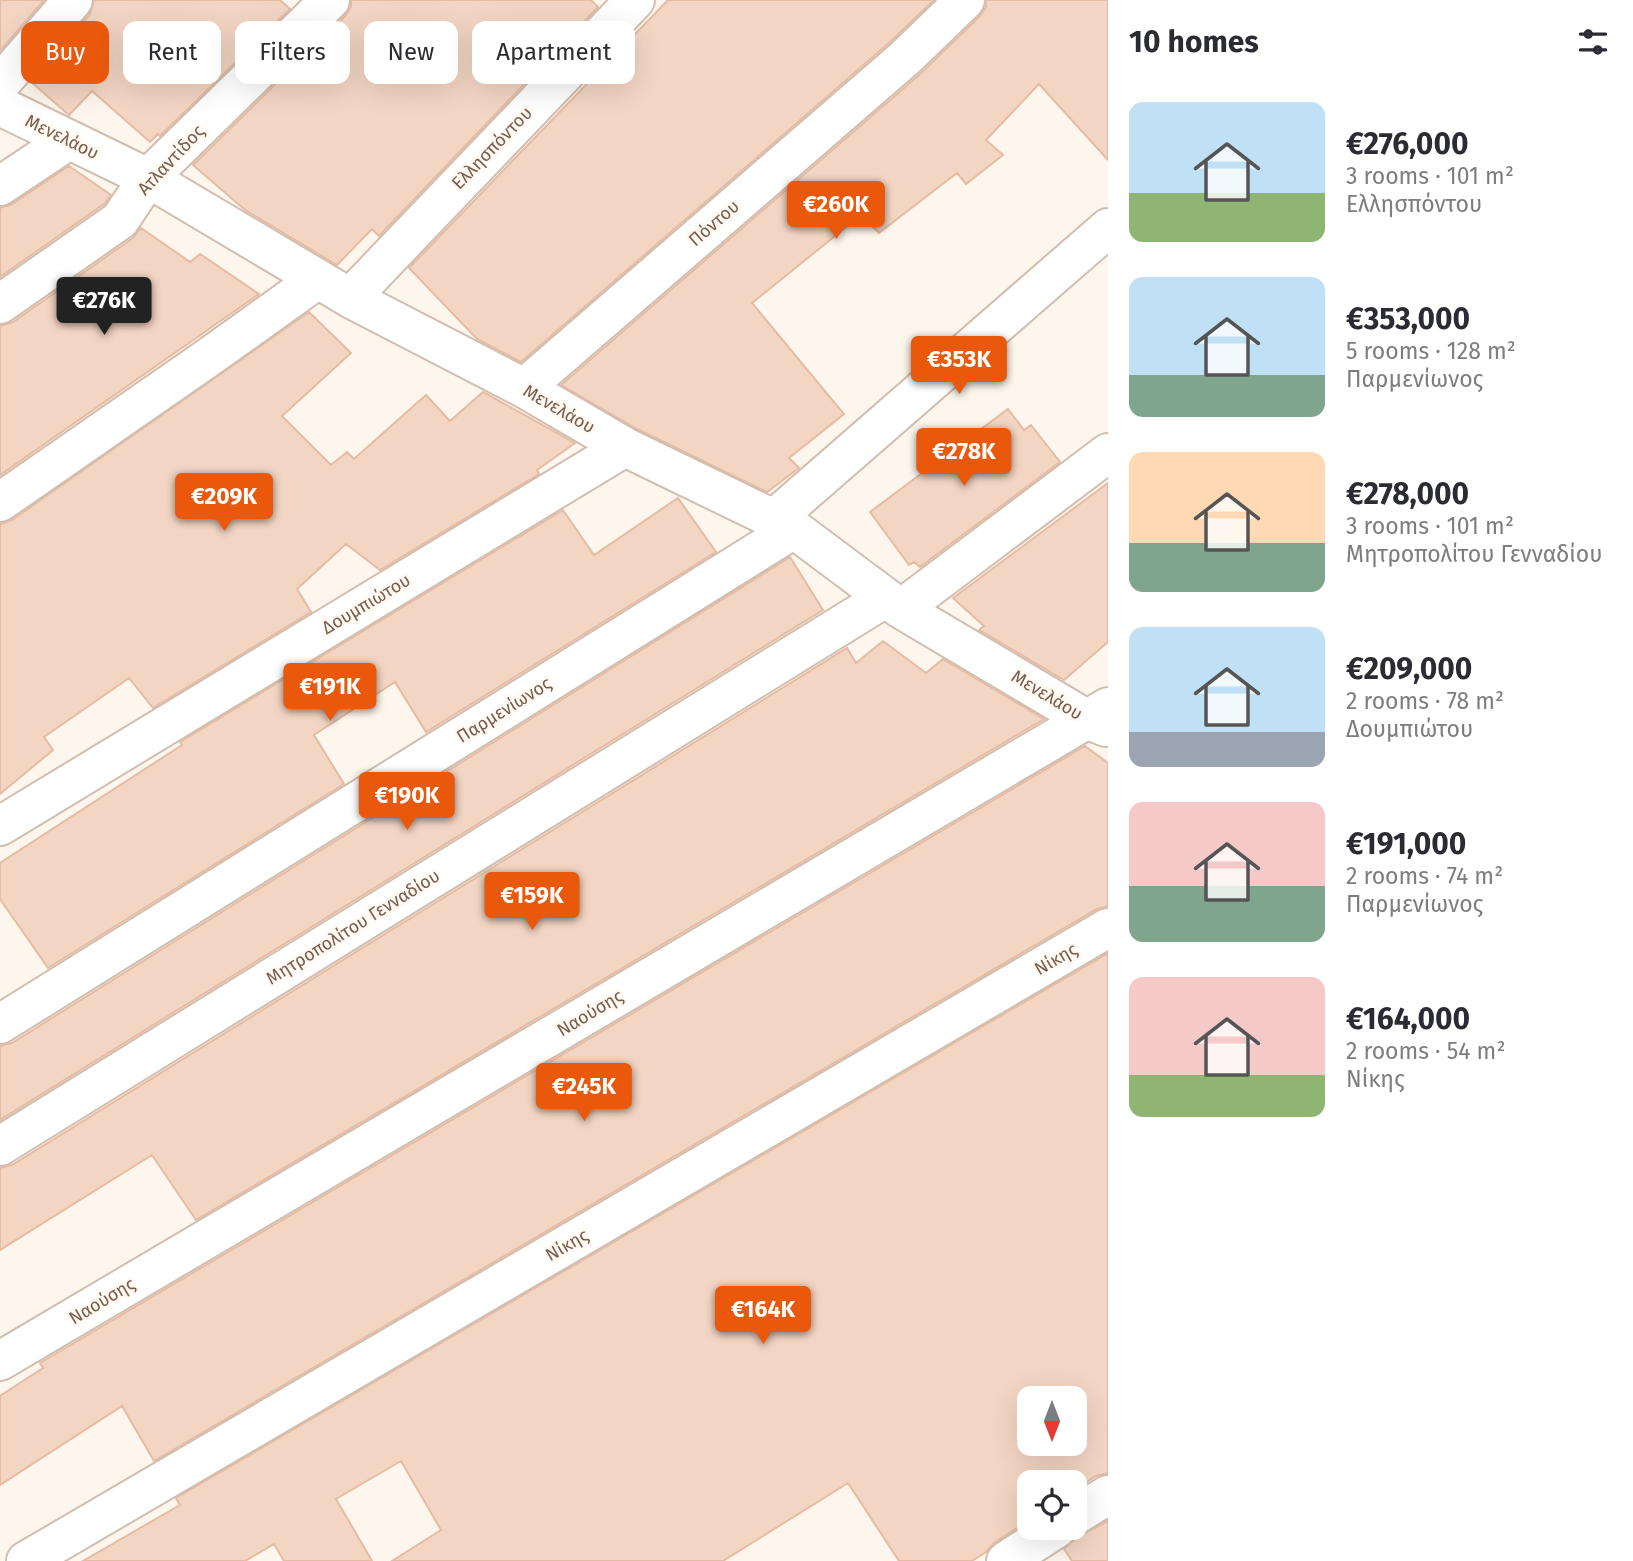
<!DOCTYPE html>
<meta charset="utf-8">
<style>
body{margin:0;font-family:"Fira Sans",sans-serif;background:#f2f2f3;color:#2b2b33;height:100vh;display:flex;flex-direction:column;font-size:26px;white-space:nowrap}
*{box-sizing:border-box;margin:0}
p{font-size:23px;color:#7c7c81}
.icon{flex:none;width:38px;height:38px;fill:none;stroke:currentColor;stroke-width:2;stroke-linecap:round;stroke-linejoin:round}
.map{position:relative;flex:1;overflow:hidden}
.drawer{display:flex;flex-direction:column;background:#fff;width:525px}
.drawer>*{flex:none}
.hud{position:absolute;left:21px;top:21px;width:665px;height:63px;display:flex;gap:14px}
.needle{width:46px;rotate:180deg}
.fabs{position:absolute;left:1017px;top:1386px;display:grid;gap:14px}
.fabs a{display:grid;place-items:center;width:70px;height:70px;border-radius:14px;background:#fff;box-shadow:0 7px 28px #0002;font-size:35px}
.price{position:absolute;translate:-50% -60px;padding:0 16px;border-radius:7px;background:#ea580c;color:#fff;font-size:23px;line-height:46px;filter:drop-shadow(0 2px 4px #0008)}
.price::after{content:'';position:absolute;left:50%;top:42px;width:21px;height:16px;margin-left:-10px;background:inherit;clip-path:polygon(0 0,100% 0,50% 100%)}
.price.active{background:#222;color:#fff}
ul{padding:0;list-style:none}
li{display:flex;align-items:center;gap:21px;height:175px;padding:0 21px}
li span{display:grid;place-items:center;flex:none;width:196px;height:140px;border-radius:14px;color:#555}
li>.icon{margin-inline-start:auto}
span .icon{width:84px;height:84px;fill:#fffc;stroke-width:1}
li b{font-size:30px}
h2{display:flex;justify-content:space-between;align-items:center;height:84px;padding:0 21px;font-size:30px}
.chip{padding:0 24px;border-radius:14px;background:#fff;box-shadow:0 7px 28px #0002;font-size:24px;line-height:63px}
.chip.active{background:#ea580c;color:#fff}
main{display:flex;flex:1;min-height:0}
.map>svg:first-child{display:block}
</style>
<main>
<div class="map">
<svg width="1108" height="1561" viewBox="0 0 1108 1561">
<rect width="100%" height="100%" fill="#fdf6ec"/>
<path fill="#f3d5c3" stroke="#e6bba3" stroke-width="2" fill-rule="evenodd" d="M0,0H44L0,51Z
M94,0H280L290,9L160,136L158,134L150,142L92,91L69,115L31,82L90,14Z
M351,0H591L598,7L379,236L372,229L337,265L245,210L193,165L345,16L351,7Z
M668,0H934L890,42L521,362L477,339L409,268Z
M986,0H1108V160L1039,84L986,140L1003,155L966,184L957,173L879,233L861,215L752,303L844,414L789,458L799,468L767,492L635,428L561,385L919,75L980,16L986,7Z
M69,166L111,195L104,204L0,277V208L12,204Z
M141,228L190,262L200,254L259,294L0,475V326L13,322L133,238Z
M309,312L351,353L282,416L331,465L347,452L354,459L426,395L450,421L483,392L575,443L537,470L539,474L380,570L346,544L297,589L311,612L153,708L129,678L44,737L53,750L0,794V524L12,520Z
M1008,409L1024,430L1031,425L1060,462L920,567L914,562L909,565L870,512Z
M1108,483V642L1064,680L979,630L984,626L953,598Z
M678,498L716,552L426,732L395,682L314,735L344,784L48,968L0,899V863L182,745L180,742L563,510L594,555Z
M790,557L823,610L0,1120V1046L12,1043Z
M883,641L926,673L943,659L1044,719L196,1220L152,1155L0,1250V1168L12,1165L847,648L856,663Z
M1085,746L1108,763V906L1097,909L154,1461L122,1406L0,1485V1396L43,1368L40,1363Z
M1108,953V1473L1096,1476L1074,1490V1482H1029V1520L994,1543L986,1552L972,1561H899L848,1483L723,1561H392L441,1530L401,1461L336,1499L372,1561H284L274,1544L245,1561H83L180,1505L176,1498ZM1029,1398H1074V1444H1029Z
M1108,1521V1561H1072L1064,1549L1077,1537Z"/>
<g fill="none" stroke-linecap="round" stroke-linejoin="round">
<g stroke="#d1beb0" stroke-width="42">
<path id="minor" d="M0,84L73,0
M0,106L148,178L350,298L524,388L625,447L794,529L901,609L1088,720L1106,727
M0,186L69,140
M350,298L635,0
M0,304L120,220L148,178L330,0
M524,388L905,58L965,0
M0,502L209,357L318,279
M774,519L1108,228
M901,609L1108,453
M0,826L625,447
M0,1024L794,529
M0,1146L885,598
M0,1361L1108,707
M1074,1516L1108,1495
M26,1561L1108,928
M1006,1561L1057,1528"/>
</g>
<use href="#minor" stroke="#fff" stroke-width="38"/>
</g>
<g text-anchor="middle" stroke-width="6" stroke-linejoin="round" paint-order="stroke">
<g font-size="18" fill="#7a5c4d" stroke="#fffaf3">
<text transform="translate(62 137) rotate(26)" y="6">Μενελάου</text>
<text transform="translate(492 148) rotate(-46)" y="6">Ελλησπόντου</text>
<text transform="translate(171 160) rotate(-47)" y="6">Ατλαντίδος</text>
<text transform="translate(714 223) rotate(-41)" y="6">Πόντου</text>
<text transform="translate(559 409) rotate(30)" y="6">Μενελάου</text>
<text transform="translate(366 604) rotate(-31)" y="6">Δουμπιώτου</text>
<text transform="translate(1047 695) rotate(31)" y="6">Μενελάου</text>
<text transform="translate(504 710) rotate(-32)" y="6">Παρμενίωνος</text>
<text transform="translate(353 927) rotate(-32)" y="6">Μητροπολίτου Γενναδίου</text>
<text transform="translate(1056 959) rotate(-30)" y="6">Νίκης</text>
<text transform="translate(590 1013) rotate(-31)" y="6">Ναούσης</text>
<text transform="translate(567 1245) rotate(-30)" y="6">Νίκης</text>
<text transform="translate(102 1301) rotate(-31)" y="6">Ναούσης</text>
</g>
</g>
</svg>
<div class="fabs">
<a><svg class="needle" viewBox="-14 -14 28 28"><path d="M0-13l5 13h-10z" fill="#e53935"/><path d="M0 13l5-13h-10z" fill="#7c7c81"/></svg></a>
<a><svg class="icon" aria-label="locate" viewBox="0 0 24 24"><circle cx="12" cy="12" r="6"/><path d="M12 2v4M12 18v4M2 12h4M18 12h4"/></svg></a>
</div>
<b class="price" style="left:836px;top:241px">€260K</b>
<b class="price active" style="left:104px;top:337px">€276K</b>
<b class="price" style="left:959px;top:396px">€353K</b>
<b class="price" style="left:964px;top:488px">€278K</b>
<b class="price" style="left:224px;top:533px">€209K</b>
<b class="price" style="left:330px;top:723px">€191K</b>
<b class="price" style="left:407px;top:832px">€190K</b>
<b class="price" style="left:532px;top:932px">€159K</b>
<b class="price" style="left:584px;top:1123px">€245K</b>
<b class="price" style="left:763px;top:1346px">€164K</b>
<div class="hud">
<a class="chip active">Buy</a>
<a class="chip">Rent</a>
<a class="chip">Filters</a>
<a class="chip">New</a>
<a class="chip">Apartment</a>
</div>
</div>
<section class="drawer">
<h2>10 homes<svg class="icon" aria-label="filters" viewBox="0 0 24 24"><path d="M4 7h16M4 17h16"/><circle cx="9" cy="7" r="2"/><circle cx="15" cy="17" r="2"/></svg></h2>
<ul>
<li><span style="background:linear-gradient(#bfe0f5 65%,#8fb573 0)"><svg class="icon" aria-label="home" viewBox="0 0 24 24"><path d="M3 11l9-7 9 7M6 9v11h12V9"/></svg></span><div><b>€276,000</b><p>3 rooms · 101 m²</p><p>Ελλησπόντου</p></div></li>
<li><span style="background:linear-gradient(#bfe0f5 70%,#7fa58c 0)"><svg class="icon" aria-label="home" viewBox="0 0 24 24"><path d="M3 11l9-7 9 7M6 9v11h12V9"/></svg></span><div><b>€353,000</b><p>5 rooms · 128 m²</p><p>Παρμενίωνος</p></div></li>
<li><span style="background:linear-gradient(#ffd9b3 65%,#7fa58c 0)"><svg class="icon" aria-label="home" viewBox="0 0 24 24"><path d="M3 11l9-7 9 7M6 9v11h12V9"/></svg></span><div><b>€278,000</b><p>3 rooms · 101 m²</p><p>Μητροπολίτου Γενναδίου</p></div></li>
<li><span style="background:linear-gradient(#bfe0f5 75%,#9aa5b1 0)"><svg class="icon" aria-label="home" viewBox="0 0 24 24"><path d="M3 11l9-7 9 7M6 9v11h12V9"/></svg></span><div><b>€209,000</b><p>2 rooms · 78 m²</p><p>Δουμπιώτου</p></div></li>
<li><span style="background:linear-gradient(#f6c9c9 60%,#7fa58c 0)"><svg class="icon" aria-label="home" viewBox="0 0 24 24"><path d="M3 11l9-7 9 7M6 9v11h12V9"/></svg></span><div><b>€191,000</b><p>2 rooms · 74 m²</p><p>Παρμενίωνος</p></div></li>
<li><span style="background:linear-gradient(#f6c9c9 70%,#8fb573 0)"><svg class="icon" aria-label="home" viewBox="0 0 24 24"><path d="M3 11l9-7 9 7M6 9v11h12V9"/></svg></span><div><b>€164,000</b><p>2 rooms · 54 m²</p><p>Νίκης</p></div></li>
</ul>
</section>
</main>
